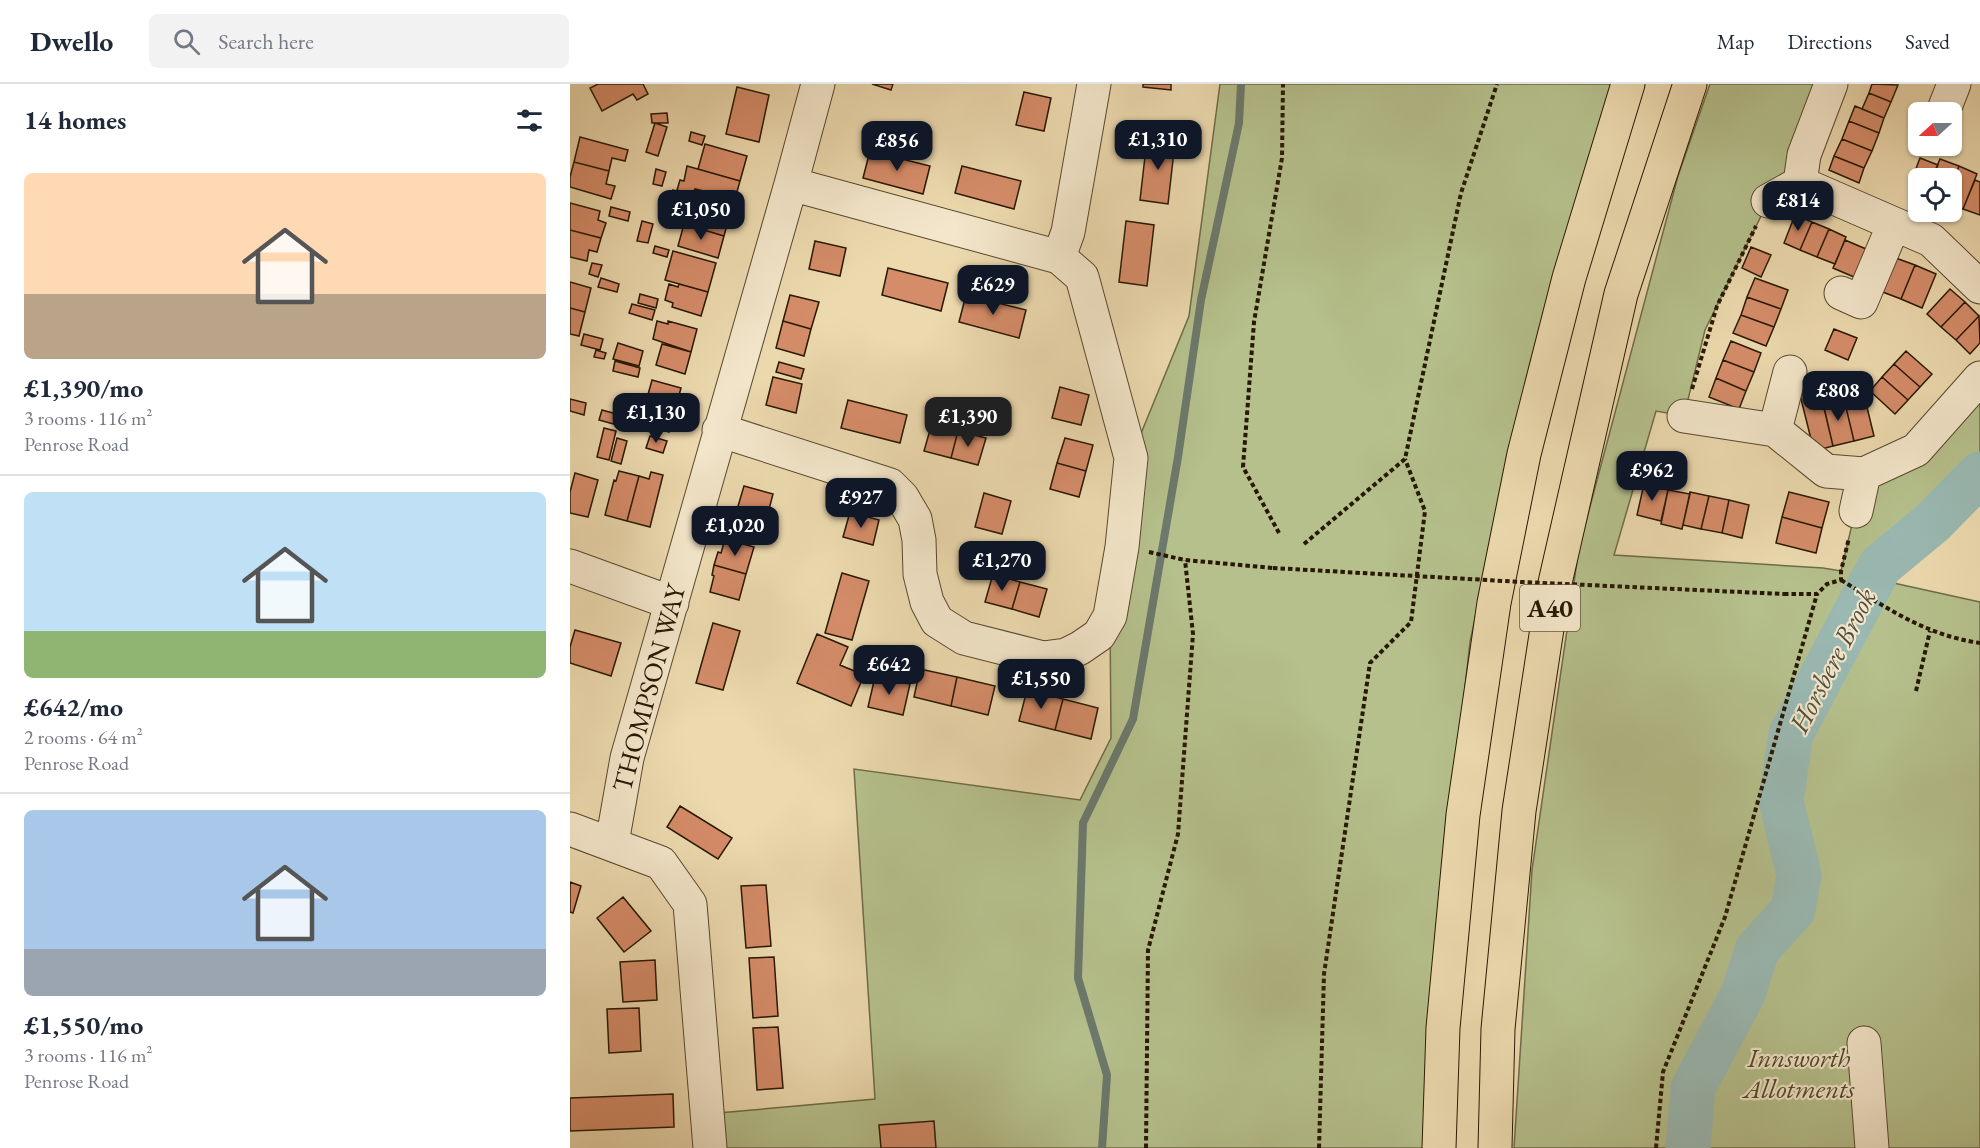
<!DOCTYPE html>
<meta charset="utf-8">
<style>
body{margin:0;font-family:"EB Garamond",serif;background:#f2f2f3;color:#1f2937;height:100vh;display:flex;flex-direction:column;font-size:22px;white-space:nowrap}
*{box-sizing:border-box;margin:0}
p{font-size:20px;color:#747a83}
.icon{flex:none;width:33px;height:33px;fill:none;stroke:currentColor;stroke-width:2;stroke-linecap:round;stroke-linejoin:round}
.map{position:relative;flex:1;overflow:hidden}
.details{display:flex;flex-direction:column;background:#fff;width:570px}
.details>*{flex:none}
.needle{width:39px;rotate:249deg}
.fabs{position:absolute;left:1338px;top:18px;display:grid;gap:12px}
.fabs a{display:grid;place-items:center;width:54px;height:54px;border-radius:9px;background:#fff;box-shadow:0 2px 4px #0004;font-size:30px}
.price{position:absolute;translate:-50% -51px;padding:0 14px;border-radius:12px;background:#111827;color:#fff;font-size:20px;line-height:39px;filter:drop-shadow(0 2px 3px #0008)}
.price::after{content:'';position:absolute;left:50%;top:36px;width:18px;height:14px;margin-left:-9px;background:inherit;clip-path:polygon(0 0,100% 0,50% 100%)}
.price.active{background:#222;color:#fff}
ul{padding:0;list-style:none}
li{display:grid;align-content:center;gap:12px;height:318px;padding:0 24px}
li+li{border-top:2px solid #e0e1e3}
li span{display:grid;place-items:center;height:186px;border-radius:9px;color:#555}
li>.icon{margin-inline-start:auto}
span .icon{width:108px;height:108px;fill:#fffc;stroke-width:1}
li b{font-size:26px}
h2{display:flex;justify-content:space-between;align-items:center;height:72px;padding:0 24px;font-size:26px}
header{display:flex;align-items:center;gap:36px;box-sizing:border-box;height:84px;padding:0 30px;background:#fff;border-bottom:2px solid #e0e1e3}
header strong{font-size:28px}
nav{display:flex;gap:33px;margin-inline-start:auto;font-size:21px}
.search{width:420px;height:54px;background:#f2f2f3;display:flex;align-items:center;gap:15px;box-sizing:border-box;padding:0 21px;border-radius:9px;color:#747a83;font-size:22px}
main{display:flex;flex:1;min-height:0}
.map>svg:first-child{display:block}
</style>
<header>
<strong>Dwello</strong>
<div class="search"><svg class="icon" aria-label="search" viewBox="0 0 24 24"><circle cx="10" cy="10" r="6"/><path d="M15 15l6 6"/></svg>Search here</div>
<nav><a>Map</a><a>Directions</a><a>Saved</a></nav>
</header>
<main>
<section class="details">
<h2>14 homes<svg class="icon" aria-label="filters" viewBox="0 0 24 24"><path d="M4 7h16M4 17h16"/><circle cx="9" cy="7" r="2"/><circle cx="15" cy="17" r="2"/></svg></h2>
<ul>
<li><span style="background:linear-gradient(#ffd9b3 65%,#b9a48a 0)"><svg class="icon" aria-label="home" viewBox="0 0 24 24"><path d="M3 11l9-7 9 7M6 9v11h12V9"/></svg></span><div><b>£1,390/mo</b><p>3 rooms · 116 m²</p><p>Penrose Road</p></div></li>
<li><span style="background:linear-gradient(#bfe0f5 75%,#8fb573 0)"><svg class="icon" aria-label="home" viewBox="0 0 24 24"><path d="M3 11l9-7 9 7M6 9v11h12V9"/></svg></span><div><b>£642/mo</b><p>2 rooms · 64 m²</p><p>Penrose Road</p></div></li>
<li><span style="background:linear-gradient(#a9c7e8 75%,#9aa5b1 0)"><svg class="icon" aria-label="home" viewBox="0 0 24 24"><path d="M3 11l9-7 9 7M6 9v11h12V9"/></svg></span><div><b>£1,550/mo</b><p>3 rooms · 116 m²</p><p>Penrose Road</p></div></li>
</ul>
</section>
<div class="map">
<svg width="1410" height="1064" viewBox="0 0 1410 1064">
<rect width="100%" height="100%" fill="#ecd9ae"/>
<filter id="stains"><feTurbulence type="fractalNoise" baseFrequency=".00333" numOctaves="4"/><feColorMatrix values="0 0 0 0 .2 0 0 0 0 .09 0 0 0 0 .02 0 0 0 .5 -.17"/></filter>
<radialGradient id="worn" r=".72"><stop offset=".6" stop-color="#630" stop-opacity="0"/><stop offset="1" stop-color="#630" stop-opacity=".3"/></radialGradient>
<path fill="#b5c08c" stroke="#6e6c48" stroke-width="1.5" d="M650,0H1048L947,335L900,558L861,908L857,1064H140L137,1030L305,1015L284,685L510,716L541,654L540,532L561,374L619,232Z
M1140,0H1261L1234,71L1198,118L1135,246L1114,332L1086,327L1044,471L1253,484L1271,487L1294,390L1410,294V405L1319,498L1410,518V1064H944L962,786L1009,464L1108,92Z"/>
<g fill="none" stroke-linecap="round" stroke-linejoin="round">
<path stroke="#6c796c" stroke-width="8" d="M532,1064L537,991L508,894L513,739L563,635L608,373L631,216L669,39L671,0"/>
<path stroke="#9ab9b2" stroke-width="45" d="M1118,1064L1123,1004L1173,910L1187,866L1223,826L1229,791L1211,717L1221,650L1310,482L1363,438L1410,390"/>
</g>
<path fill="#d58c69" stroke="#281803" stroke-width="1.5" d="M28,0H73L78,10L67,16L63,10L32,27L20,4Z
M302,0H323L321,6Z
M573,0H601V6L573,3Z
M1302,0L1328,1L1321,18L1299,9Z
M167,3L199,11L189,58L156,50Z
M454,8L481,14L474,47L446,41Z
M1299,9L1321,18L1314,34L1292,25Z
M1285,22L1314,34L1309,49L1279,37Z
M97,29L98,39H82L81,30Z
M1279,37L1309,49L1302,67L1272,55Z
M85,39L97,43L88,72L76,68Z
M121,48L135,52L132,61L119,57Z
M10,53L58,66L55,77L42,74L39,87L4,78Z
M577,55L605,58L598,120L570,116Z
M1272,55L1302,67L1294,84L1264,72Z
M135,60L177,72L170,97L128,85Z
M300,67L360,82L353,110L293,94Z
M1264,72L1294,84L1289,99L1259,86Z
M1350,74L1368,81L1362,94H1348V107L1339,103Z
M1370,75L1389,82L1382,100V94H1362Z
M4,78L39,87L36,100L45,102L41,115L0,103V93Z
M117,82L170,97L163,122L132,113L134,107L125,105L124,111L107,106L110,96L114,97Z
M392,82L451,97L444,125L385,109Z
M1389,82L1407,90L1393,125L1382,120V100Z
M86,85L96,88L92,102L83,100Z
M1405,96L1410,98V131L1393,125Z
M103,106L121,111L117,125L99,120Z
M0,119L30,127L28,136L36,139L31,154L0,146Z
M131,121L160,130L154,152L114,140L117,129L121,130L123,122L130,125Z
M41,123L60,128L58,137L39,132Z
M1225,131L1242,138L1230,166L1214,159Z
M72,137L83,140L78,159L67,157Z
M556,137L584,141L577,202L549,198Z
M1242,138L1259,145L1247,173L1230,166Z
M114,140L154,152L148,174L108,162Z
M1259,145L1276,153L1265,180L1247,173Z
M0,146L31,154L27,168L19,166L17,177L0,173Z
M1275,156L1303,168L1291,196L1263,184Z
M245,157L276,164L270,192L239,185Z
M85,162L99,166L97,173L83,169Z
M1181,163L1201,171L1191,193L1172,184Z
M103,167L146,179L138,208L95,196Z
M1323,173L1345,181L1331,215L1310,207Z
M22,179L32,181L28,193L19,190Z
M1345,181L1366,190L1352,224L1331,215Z
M318,184L378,199L371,227L312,211Z
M31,194L49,200L47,208L28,203Z
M1185,194L1218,206L1211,225L1177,213Z
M0,198L21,204L15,228L0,224Z
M99,200L108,203L109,200L138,208L131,232L102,223L103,219L95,216Z
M1380,205L1395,218L1371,243L1357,230Z
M70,210L88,215L86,224L68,219Z
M220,211L249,218L241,245L213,237Z
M396,211L456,226L449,254L389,238Z
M1177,213L1211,225L1204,243L1171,231Z
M1395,218L1409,232L1386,256L1371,243Z
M62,220L85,226L82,236L59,229Z
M0,224L15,228L9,252L0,250Z
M1171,231L1204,243L1196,262L1163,249Z
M1409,232L1410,259L1400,270L1386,256Z
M87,237L98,240V237L127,245L121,268L83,255Z
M213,237L241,245L234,272L206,264Z
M1264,245L1287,254L1278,276L1255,266Z
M14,250L33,255L30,266L11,261Z
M1161,257L1191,269L1184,288L1153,276Z
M48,259L73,267L69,282L43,275Z
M92,260L121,268L115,290L86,281Z
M26,266L36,269L34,275L24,273Z
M1336,267L1362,290L1350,303L1324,280Z
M1153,276L1184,288L1176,307L1146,294Z
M45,277L70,284L68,293L43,287Z
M209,278L234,285L231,295L206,288Z
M1324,280L1350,303L1338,316L1312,293Z
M203,293L232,300L226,329L196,321Z
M1312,293L1338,316L1325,330L1300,307Z
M1146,294L1176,307L1169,325L1139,313Z
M82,296L111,304L105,326L76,318Z
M490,303L519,311L511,341L482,334Z
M1250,306L1263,362L1244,367L1230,311Z
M1294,311L1304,352L1284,357L1274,315Z
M0,315L16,319L14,331L0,327Z
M1274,315L1284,357L1263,362L1253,320Z
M68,316L105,326L99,348L62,336Z
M278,316L337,331L330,359L271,344Z
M32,326L54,332L51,342L29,336Z
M362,339L388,347L381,374L354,367Z
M34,344L46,347L39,376L27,373Z
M388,347L416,354L408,381L381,374Z
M80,352L97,357L93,369L76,364Z
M47,354L57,357L51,380L41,377Z
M495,354L523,361L516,387L487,379Z
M487,379L516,387L509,413L480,405Z
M49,387L69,392L57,437L35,431L44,396L46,397Z
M81,388L93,391L80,443L57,437L69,392L79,395Z
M5,389L28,396L18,433L0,429V408Z
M1074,400L1098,406L1091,437L1067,431Z
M174,402L203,410L196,437L166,429Z
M1098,406L1120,410L1112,445L1091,440Z
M1120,408L1139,412L1131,445L1113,441Z
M1219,408L1259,418L1252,444L1212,433Z
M414,409L441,417L432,450L405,443Z
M1139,412L1159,416L1152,449L1131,445Z
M1159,416L1179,421L1172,454L1152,449Z
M280,428L309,436L303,461L273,453Z
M166,433L185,438L180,457L160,452Z
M1212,433L1252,444L1246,469L1206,459Z
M155,455L184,463L176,490L144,481L148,468L151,469Z
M144,481L176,490L169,516L140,508L144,492L142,491Z
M272,489L299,497L282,556L255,549Z
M423,490L450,498L442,525L415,518Z
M450,498L477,505L469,533L442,525Z
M143,539L170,547L153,606L126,599Z
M5,546L51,559L41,592L0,579V563Z
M247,550L278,563L270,581L294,591L281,622L227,599Z
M350,585L387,593L381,622L344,613Z
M305,593L340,600L333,631L298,623Z
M387,593L425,602L418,631L381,622Z
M457,606L493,615L485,646L449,637Z
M493,615L528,624L521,655L485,646Z
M110,722L162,754L148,775L97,743Z
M0,798L11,802L3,829L0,828Z
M196,801L201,862L176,864L171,802Z
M53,813L81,847L54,868L27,834Z
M204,873L208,932L183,934L179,874Z
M85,876L87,916L53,918L50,878Z
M69,924L71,967L39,969L37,925Z
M208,943L213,1004L187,1006L183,944Z
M103,1010L104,1043L0,1047V1014Z
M364,1037L366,1064H311L309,1041Z"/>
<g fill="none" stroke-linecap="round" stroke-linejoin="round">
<g stroke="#59482e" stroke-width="35">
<path id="minor" d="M1261,0L1234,71L1230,99L1361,156L1410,203
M1375,23L1384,0
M221,100L489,173L498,148L524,0
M1198,117L1230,99
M1271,209L1291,218L1324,140
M1220,288L1205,346L1256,387L1294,390L1346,366L1410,294
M1114,332L1205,346
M149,346L320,401L332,413L345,435L349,456L350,490L357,518L367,537L394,554L473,574L496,571L510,564L529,551L540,532L552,463L561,374L512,193L489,173
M1286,427L1294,390
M0,482L102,519
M0,745L91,779L120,820L140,1064
M42,759L57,674L221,100L248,0
M1294,959L1302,1064"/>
</g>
<g stroke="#281803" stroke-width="35">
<path id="highway" d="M869,1064L873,944L893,731L924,519L954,370L999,194L1058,0
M925,1064L928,945L949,727L982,512L1051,210L1120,0"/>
</g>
<path stroke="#281803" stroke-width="4" stroke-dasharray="4.5 3" stroke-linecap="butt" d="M1122,305L1147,222L1186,142
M709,449L673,383L684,238L712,74L713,0
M734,460L835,375L891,109L927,0
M579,468L615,476L703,484
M1271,496C1317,524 1355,551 1410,559
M1214,510H1247L1257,500L1271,496V487L1279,454
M1346,607L1360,547
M576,1064L578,866L608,750L623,550L615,476
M749,1064L754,890L800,579L841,538L855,427L835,375
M1086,1064L1093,988L1155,833L1247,510"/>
<use href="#minor" stroke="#f3e6ca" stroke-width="33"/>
<use href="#highway" stroke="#ecd9ae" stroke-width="33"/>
<path stroke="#281803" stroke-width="4" stroke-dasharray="4.5 3" stroke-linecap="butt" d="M703,484L952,498L1214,510"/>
</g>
<g text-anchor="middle" stroke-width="4.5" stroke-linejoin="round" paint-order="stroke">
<rect fill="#f3e6ca" stroke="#65563f" stroke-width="1.5" x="950" y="501" width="60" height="46" rx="4.5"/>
<g font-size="26" font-weight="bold" fill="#281803">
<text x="980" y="533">A40</text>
</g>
<g font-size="27" fill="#281803" stroke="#f3e6ca">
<text transform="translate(79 604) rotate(-75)" y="9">THOMPSON WAY</text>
</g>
<g font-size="27" font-style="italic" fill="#524a2c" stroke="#f3e6ca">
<text x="1229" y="983">Innsworth<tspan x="1229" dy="31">Allotments</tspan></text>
</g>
<g font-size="28" font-style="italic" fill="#505040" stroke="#f3e6ca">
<text transform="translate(1262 576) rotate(-63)" y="10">Horsbere Brook</text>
</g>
</g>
<rect width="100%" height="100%" filter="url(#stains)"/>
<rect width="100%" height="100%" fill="url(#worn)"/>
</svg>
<div class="fabs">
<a><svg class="needle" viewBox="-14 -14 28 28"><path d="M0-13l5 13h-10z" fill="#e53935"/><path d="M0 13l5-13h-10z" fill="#747a83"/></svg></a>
<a><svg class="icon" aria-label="locate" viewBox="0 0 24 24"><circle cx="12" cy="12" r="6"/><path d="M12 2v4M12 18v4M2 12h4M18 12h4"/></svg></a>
</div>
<b class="price" style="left:588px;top:87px">£1,310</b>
<b class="price" style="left:327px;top:88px">£856</b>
<b class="price" style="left:1228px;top:148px">£814</b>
<b class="price" style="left:131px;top:157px">£1,050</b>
<b class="price" style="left:423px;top:232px">£629</b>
<b class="price" style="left:1268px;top:338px">£808</b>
<b class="price" style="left:86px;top:360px">£1,130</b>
<b class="price active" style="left:398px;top:364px">£1,390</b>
<b class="price" style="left:1082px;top:418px">£962</b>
<b class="price" style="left:291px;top:445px">£927</b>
<b class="price" style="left:165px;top:473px">£1,020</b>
<b class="price" style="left:432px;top:508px">£1,270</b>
<b class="price" style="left:319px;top:612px">£642</b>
<b class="price" style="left:471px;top:626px">£1,550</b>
</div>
</main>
